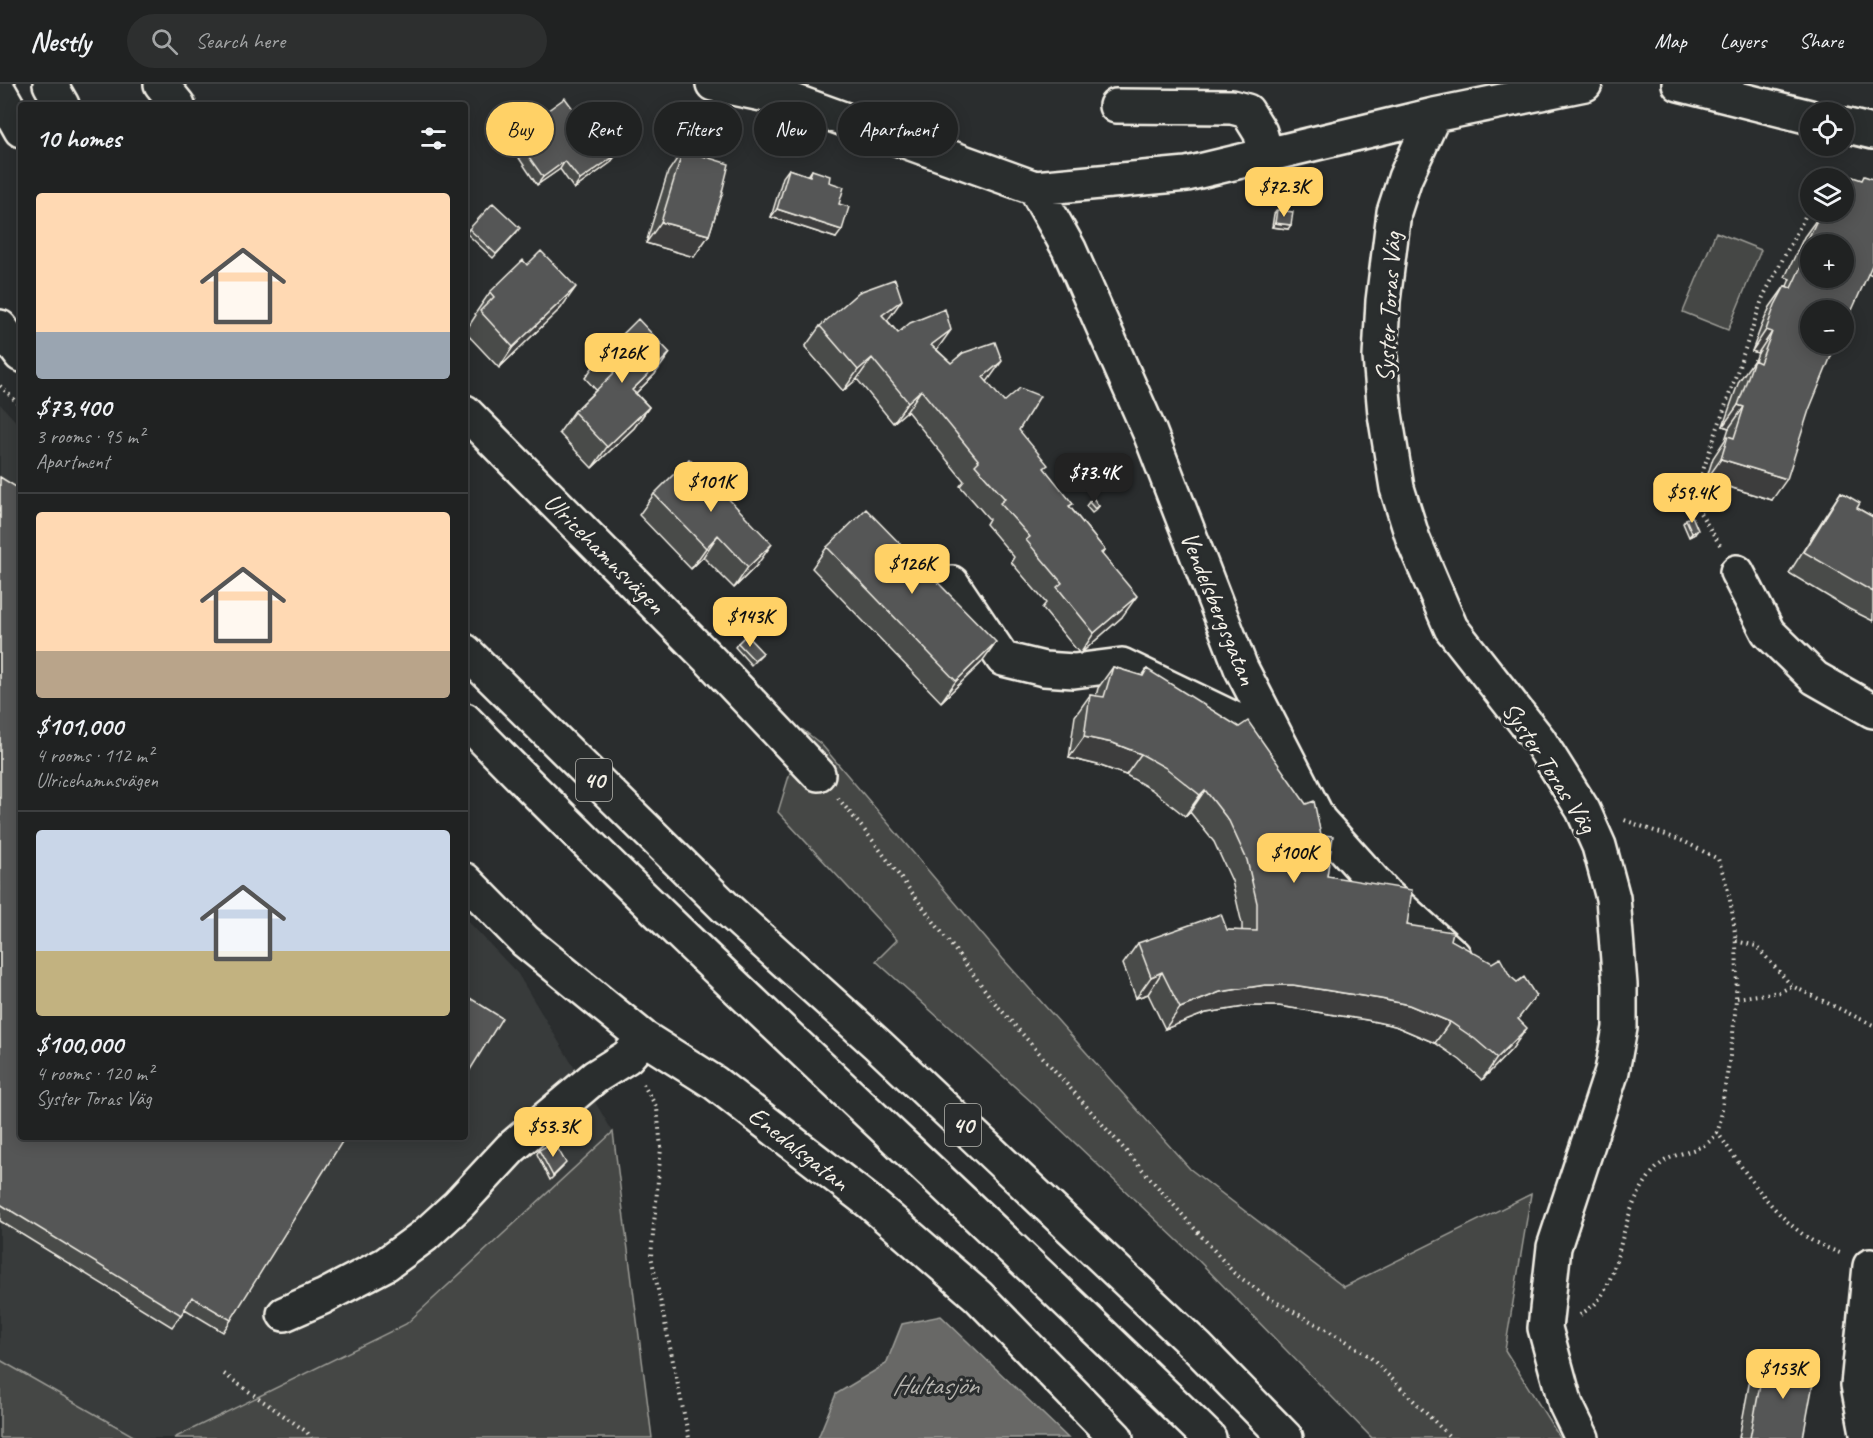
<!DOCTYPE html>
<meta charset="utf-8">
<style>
body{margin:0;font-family:Caveat,sans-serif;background:#2d2f2f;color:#f1f3f6;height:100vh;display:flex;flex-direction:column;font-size:22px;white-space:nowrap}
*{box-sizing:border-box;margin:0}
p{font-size:20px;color:#a2a4a5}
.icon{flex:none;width:33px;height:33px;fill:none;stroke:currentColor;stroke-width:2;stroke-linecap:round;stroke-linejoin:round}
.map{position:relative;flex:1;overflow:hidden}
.panel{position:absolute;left:18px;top:18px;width:450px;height:1038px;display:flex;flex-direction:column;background:#202222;border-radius:6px;box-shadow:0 3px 15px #0003,0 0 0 2px #3d3f40}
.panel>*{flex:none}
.hud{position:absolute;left:486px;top:18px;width:570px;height:54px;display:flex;gap:12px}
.fabs{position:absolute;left:1800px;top:18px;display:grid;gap:12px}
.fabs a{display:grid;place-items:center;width:54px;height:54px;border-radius:50%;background:#202222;box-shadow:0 3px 15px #0003,0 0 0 2px #3d3f40;font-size:30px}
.price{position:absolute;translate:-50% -51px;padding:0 14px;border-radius:12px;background:#ffd166;color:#111;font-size:20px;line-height:39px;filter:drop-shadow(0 2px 3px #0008)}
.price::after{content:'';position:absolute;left:50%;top:36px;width:18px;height:14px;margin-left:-9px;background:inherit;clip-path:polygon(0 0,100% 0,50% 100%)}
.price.active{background:#222;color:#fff}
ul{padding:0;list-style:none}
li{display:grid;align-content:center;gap:12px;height:318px;padding:0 18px}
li+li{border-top:2px solid #3d3f40}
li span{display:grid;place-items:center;height:186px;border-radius:6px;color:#555}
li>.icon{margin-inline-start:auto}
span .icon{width:108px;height:108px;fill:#fffc;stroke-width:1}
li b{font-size:26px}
h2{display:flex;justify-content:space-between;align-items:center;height:72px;padding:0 18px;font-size:26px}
.chip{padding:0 21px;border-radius:27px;background:#202222;box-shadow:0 3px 15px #0003,0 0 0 2px #3d3f40;font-size:21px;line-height:54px}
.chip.active{background:#ffd166;color:#111}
header{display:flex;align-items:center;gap:36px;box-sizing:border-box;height:84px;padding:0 30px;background:#202222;border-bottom:2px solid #3d3f40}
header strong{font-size:28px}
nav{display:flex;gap:33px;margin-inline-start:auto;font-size:21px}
.search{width:420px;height:54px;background:#2d2f2f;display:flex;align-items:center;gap:15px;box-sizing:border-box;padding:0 21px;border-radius:33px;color:#a2a4a5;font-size:22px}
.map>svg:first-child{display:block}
</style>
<header>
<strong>Nestly</strong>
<div class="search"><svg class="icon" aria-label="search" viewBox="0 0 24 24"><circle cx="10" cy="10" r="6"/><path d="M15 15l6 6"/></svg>Search here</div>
<nav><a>Map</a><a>Layers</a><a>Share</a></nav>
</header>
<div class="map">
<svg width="1873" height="1354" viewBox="0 0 1873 1354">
<rect width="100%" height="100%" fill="#2a2d2e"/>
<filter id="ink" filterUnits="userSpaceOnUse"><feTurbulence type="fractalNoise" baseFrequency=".0167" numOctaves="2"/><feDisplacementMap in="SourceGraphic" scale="12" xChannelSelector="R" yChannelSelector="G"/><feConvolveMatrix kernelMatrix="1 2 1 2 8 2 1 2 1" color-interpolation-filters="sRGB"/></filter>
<g filter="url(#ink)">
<path fill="#373a3a" d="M0,320L21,343V1053H465V834L518,890L613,1048L406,1240L174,1354H137L0,1276Z"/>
<path fill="#444645" stroke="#9c9c96" stroke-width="1.5" d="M1716,148L1761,166L1728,246L1683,228Z
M803,646L821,660L1003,875L1190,1085L1344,1203L1531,1110L1505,1266L1560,1354H1372L1199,1177L1035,1021L876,877L897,856L778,728Z
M613,1048L652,1354H174L406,1240Z
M0,1276L137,1354H0Z"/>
<path fill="#676866" stroke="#9f9f9a" stroke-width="1.5" d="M941,1232L1068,1354H818L836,1310L886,1280L902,1240Z"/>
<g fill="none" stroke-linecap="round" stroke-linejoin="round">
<g stroke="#f4f1e8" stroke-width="38">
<path id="minor" d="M161,0L178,21
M713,0L791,16L1035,104L1187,90L1434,31L1585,0
M1679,0L1810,33
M1116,22L1232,23L1247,27L1260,48L1267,72
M1434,31L1405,94L1394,128L1383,217L1380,273L1385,330L1397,404L1413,455L1451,544L1539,656L1583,726L1599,762L1613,814L1620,901V944L1612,987L1554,1163L1545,1244L1566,1321L1582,1354
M1844,41L1873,48
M1035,104L1069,165L1150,349L1241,584L1319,736L1386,811L1454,872
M0,243L21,271
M465,328L710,576L818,690
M1737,488L1768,548L1815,594L1873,627
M952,499L1003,575L1044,585L1074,587L1122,581L1278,656
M465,796L525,857L644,954L715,999L872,1120L978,1212L1116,1354
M284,1230L323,1213L386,1180L424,1152L458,1121L511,1064L595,993L627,973L644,954
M1868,1354L1858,1301L1870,1182"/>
</g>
<g stroke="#f4f1e8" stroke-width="38">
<path id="highway" d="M50,0L62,21
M0,9L21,46
M465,567L725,823L878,961L1198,1264L1286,1354
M465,636C706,883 963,1113 1209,1354"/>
</g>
<path stroke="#f4f1e8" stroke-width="4" stroke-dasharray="1.5 4.5" stroke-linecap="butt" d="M0,302L21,322
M1720,461L1697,424L1700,395L1763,213L1810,123
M838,714L874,758L994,918L1234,1189L1267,1213L1343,1255L1370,1273L1451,1354
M1736,857L1756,862L1792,902L1873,941
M1737,914L1780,908L1792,902
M643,1000L657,1024L661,1064L651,1172L689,1354
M1717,1048C1745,1087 1770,1129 1811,1156C1819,1161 1830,1165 1840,1169
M1580,1231C1585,1227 1591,1224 1595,1220C1618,1196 1620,1145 1636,1115C1643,1100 1655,1081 1670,1074C1686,1066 1708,1066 1717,1048C1722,1037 1722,1020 1724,1008C1738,932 1746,848 1718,775L1683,757L1624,736
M224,1290L307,1348L311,1354"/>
<use href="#minor" stroke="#2a2d2e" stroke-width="33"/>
<use href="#highway" stroke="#2a2d2e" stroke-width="33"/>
</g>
<path fill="#494b4a" stroke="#f4f1e8" stroke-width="1.5" d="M576,29L616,71L610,79L574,105L560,85L537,101L519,74L524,66L536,57L528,45L533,37Z
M683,66L722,108L709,151L694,173L646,159L668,88Z
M789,85L808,92L812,86L829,98L839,120L836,154L771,133L783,93Z
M1844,90L1868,190L1844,226L1772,416L1706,396L1713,374L1725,356L1729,344L1723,342L1739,297L1754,276L1755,277L1758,269L1752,267L1761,243L1770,223L1785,202H1787L1790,195L1785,193L1804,153L1819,132H1820L1822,128H1844V94H1841Z
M1277,126L1288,145L1272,143L1274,130Z
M469,145L517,148L493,174L466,149Z
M490,208L561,224L499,284L465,248L476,231L475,230Z
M887,236L898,249L937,266L951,279L987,298L1070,423L1105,466L1102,470L1122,533L1080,570L1042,524L1046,519L1011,478L1014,473L986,440L989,435L960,402L964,397L907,327L893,339L857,295L843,307L805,263L820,242Z
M600,273L655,290L636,309L649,323L634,344L592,384L559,349L574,328L596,306L585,294Z
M0,393L231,1236L223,1248L185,1225L172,1243L0,1137Z
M722,408L757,481L734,504L703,473L691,485L639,431L654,410Z
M1841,408L1857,424L1873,433V537L1849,525L1789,489L1827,429Z
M1089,418L1099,422L1096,426L1092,429L1086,422Z
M1686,435L1695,450L1689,453L1683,439Z
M827,463L981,579L941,618L812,484Z
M738,559L763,569L751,581L735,563Z
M1113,583L1142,592L1147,585L1327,792L1407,841L1451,856L1519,936L1512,965L1482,996L1460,976L1435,959L1395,942L1367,936L1279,922H1250L1206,929L1165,945L1148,910L1136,914L1123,880L1138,859L1227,846L1242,847V840L1232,797L1214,758L1190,728L1185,732L1151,705L1126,691L1098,681L1069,674L1075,632L1090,611L1096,612L1098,604Z
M539,1066L563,1083L550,1096L537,1070Z
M1765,1274L1803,1354H1739L1750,1295Z"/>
<path fill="#3c3d3c" stroke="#f4f1e8" stroke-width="1.5" d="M616,71L610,79L574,105L580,96Z
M565,77L560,85L537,101L543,93Z
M777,125L842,146L836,154L771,133Z
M661,138L709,151L694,173L646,159Z
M1275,139L1291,141L1288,145L1272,143Z
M1873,175V191L1864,188Z
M576,203L561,224L499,284L513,263Z
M902,216L887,237L882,231Z
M951,246L936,267L931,261Z
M1766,246L1772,248L1758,269L1752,267Z
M670,269L655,290L618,327L632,306Z
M872,274L857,295L843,307L858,286Z
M1002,277L987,298L968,314L983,293Z
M921,306L907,327L893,339L908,318Z
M1738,321L1744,323L1729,344L1723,342Z
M649,323L634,344L592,384L607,363Z
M1721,375L1787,395L1772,416L1706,396Z
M1698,446L1695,450L1689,453L1692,449Z
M718,451L703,473L691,485L706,464Z
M772,460L757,481L734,504L748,483Z
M1137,512L1122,533L1080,570L1094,549Z
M996,558L981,579L941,618L956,597Z
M1084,653L1113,659L1141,670L1126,691L1098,681L1069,674Z
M1205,706L1190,728L1185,732L1200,711Z
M1162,888L1148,910L1136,914L1151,893Z
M1265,901H1293L1381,915L1409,921L1450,938L1435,959L1395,942L1367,936L1279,922H1250L1206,929L1165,945L1180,924L1220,908Z
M1527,944L1512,965L1482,996L1497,974Z"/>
<path fill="#555756" stroke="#f4f1e8" stroke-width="1.5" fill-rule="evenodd" d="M565,14L576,29L583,24L616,71L580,96L565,77L543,93L524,66L543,52L533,37Z
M683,66L729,80L722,108H723L709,151L661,138Z
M789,85L810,92L812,86L830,92L829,98L844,103L839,120L849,123L842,146L777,125Z
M1844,90L1862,96L1864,92L1873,95V179L1844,244V226H1810V260H1836L1809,326L1787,395L1721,375L1728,352L1734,354L1744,323L1738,321L1754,276L1760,279L1772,248L1766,246L1775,221L1785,202L1791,204L1805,174L1800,172L1819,132L1824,134L1827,128H1844V94H1842ZM1810,160H1844V194H1810Z
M493,119L520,144L496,170L469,145Z
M1277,126L1293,128L1291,141L1275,139Z
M541,167L576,203L513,263L480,227L494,213L490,208L523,176L527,181Z
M895,195L902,216L882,231L898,249L910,239L945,225L951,246L931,261L951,279L963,269L995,258L1002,277L983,293L1004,318L1020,304L1040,312L1019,346L1048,381L1044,384L1073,420L1069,422L1105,466L1101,469L1137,512L1094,549L1057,503L1062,499L1026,456L1030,453L1000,419L1005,415L975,381L979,377L921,306L908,318L872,274L858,286L820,242L859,208Z
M638,235L670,269L632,306L649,323L607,363L574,328L614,289L600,273Z
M689,375L711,397L714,394L724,405L721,407L772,460L748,483L718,451L706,464L654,410Z
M0,393L21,406V1053H345L231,1236L192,1213L181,1231L0,1120Z
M1841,408L1860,419L1857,424L1873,433V508L1804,468Z
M1093,414L1099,422L1095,425L1089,418Z
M866,425L996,558L956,597L827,463Z
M1692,432L1698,446L1692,449L1686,435Z
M746,551L763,569L754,576L738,559Z
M1113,583L1143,592L1147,585L1239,643L1248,637L1306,720L1314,717L1321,751L1333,752L1327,792L1412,806L1407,841L1453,848L1451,856L1492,879L1500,874L1510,892L1517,898L1524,893L1536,912L1518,935L1527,944L1497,974L1475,955L1450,938L1409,921L1381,915L1293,901H1265L1220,908L1180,924L1162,888L1151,893L1138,859L1221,830L1227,846L1257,847V819L1247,776L1229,737L1205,706L1200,711L1166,684L1141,670L1113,659L1084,653L1090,611L1104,613Z
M465,911L502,934L465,994Z
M554,1058L566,1079L553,1092L539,1066Z
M1765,1274L1816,1283L1803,1354H1750Z"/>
</g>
<g text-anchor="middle" stroke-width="6" stroke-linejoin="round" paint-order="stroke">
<g fill="#2a2d2e" stroke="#b7b6b0" stroke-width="1.5">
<rect x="576" y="675" width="36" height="42" rx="4.5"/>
<rect x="945" y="1020" width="36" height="42" rx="4.5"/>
</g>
<g font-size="24" font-weight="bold" fill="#f4f1e8">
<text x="594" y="704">40</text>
<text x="963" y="1049">40</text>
</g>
<g font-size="26" fill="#f4f1e8" stroke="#2a2d2e">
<text transform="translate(1388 223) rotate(-87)" y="9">Syster Toras Väg</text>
<text transform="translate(605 469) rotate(45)" y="9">Ulricehamnsvägen</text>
<text transform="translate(1219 524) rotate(68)" y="9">Vendelsbergsgatan</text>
<text transform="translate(1550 683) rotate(57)" y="9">Syster Toras Väg</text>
<text transform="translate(799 1064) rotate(38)" y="9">Enedalsgatan</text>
</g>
<g font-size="27" font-style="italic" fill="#b5b3ae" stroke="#2a2d2e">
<text x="935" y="1310">Hultasjön</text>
</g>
</g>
</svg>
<div class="fabs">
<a><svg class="icon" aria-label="locate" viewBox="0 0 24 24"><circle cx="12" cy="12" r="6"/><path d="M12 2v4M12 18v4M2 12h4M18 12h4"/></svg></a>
<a><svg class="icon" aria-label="layers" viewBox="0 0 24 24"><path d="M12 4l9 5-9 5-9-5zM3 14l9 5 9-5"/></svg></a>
<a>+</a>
<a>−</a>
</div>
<b class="price" style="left:1284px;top:134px">$72.3K</b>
<b class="price" style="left:622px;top:300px">$126K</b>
<b class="price active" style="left:1094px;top:420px">$73.4K</b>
<b class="price" style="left:711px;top:429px">$101K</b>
<b class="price" style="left:1692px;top:440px">$59.4K</b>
<b class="price" style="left:912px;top:511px">$126K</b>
<b class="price" style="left:750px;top:564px">$143K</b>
<b class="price" style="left:1294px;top:800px">$100K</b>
<b class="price" style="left:553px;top:1074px">$53.3K</b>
<b class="price" style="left:1783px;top:1316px">$153K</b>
<div class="hud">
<a class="chip active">Buy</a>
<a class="chip">Rent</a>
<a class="chip">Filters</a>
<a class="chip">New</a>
<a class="chip">Apartment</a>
</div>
<section class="panel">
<h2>10 homes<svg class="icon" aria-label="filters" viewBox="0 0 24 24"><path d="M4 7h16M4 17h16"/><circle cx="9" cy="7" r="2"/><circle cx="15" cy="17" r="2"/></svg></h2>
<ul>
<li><span style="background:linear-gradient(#ffd9b3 75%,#9aa5b1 0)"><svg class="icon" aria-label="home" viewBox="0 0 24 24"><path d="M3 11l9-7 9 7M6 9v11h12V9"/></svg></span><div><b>$73,400</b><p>3 rooms · 95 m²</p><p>Apartment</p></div></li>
<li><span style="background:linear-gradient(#ffd9b3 75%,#b9a48a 0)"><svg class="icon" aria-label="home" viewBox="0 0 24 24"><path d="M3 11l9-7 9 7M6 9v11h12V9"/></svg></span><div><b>$101,000</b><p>4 rooms · 112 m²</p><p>Ulricehamnsvägen</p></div></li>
<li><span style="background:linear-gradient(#c9d6e8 65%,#c2b280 0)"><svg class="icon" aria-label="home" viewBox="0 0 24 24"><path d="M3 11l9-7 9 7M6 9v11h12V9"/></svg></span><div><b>$100,000</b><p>4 rooms · 120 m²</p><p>Syster Toras Väg</p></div></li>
</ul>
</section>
</div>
